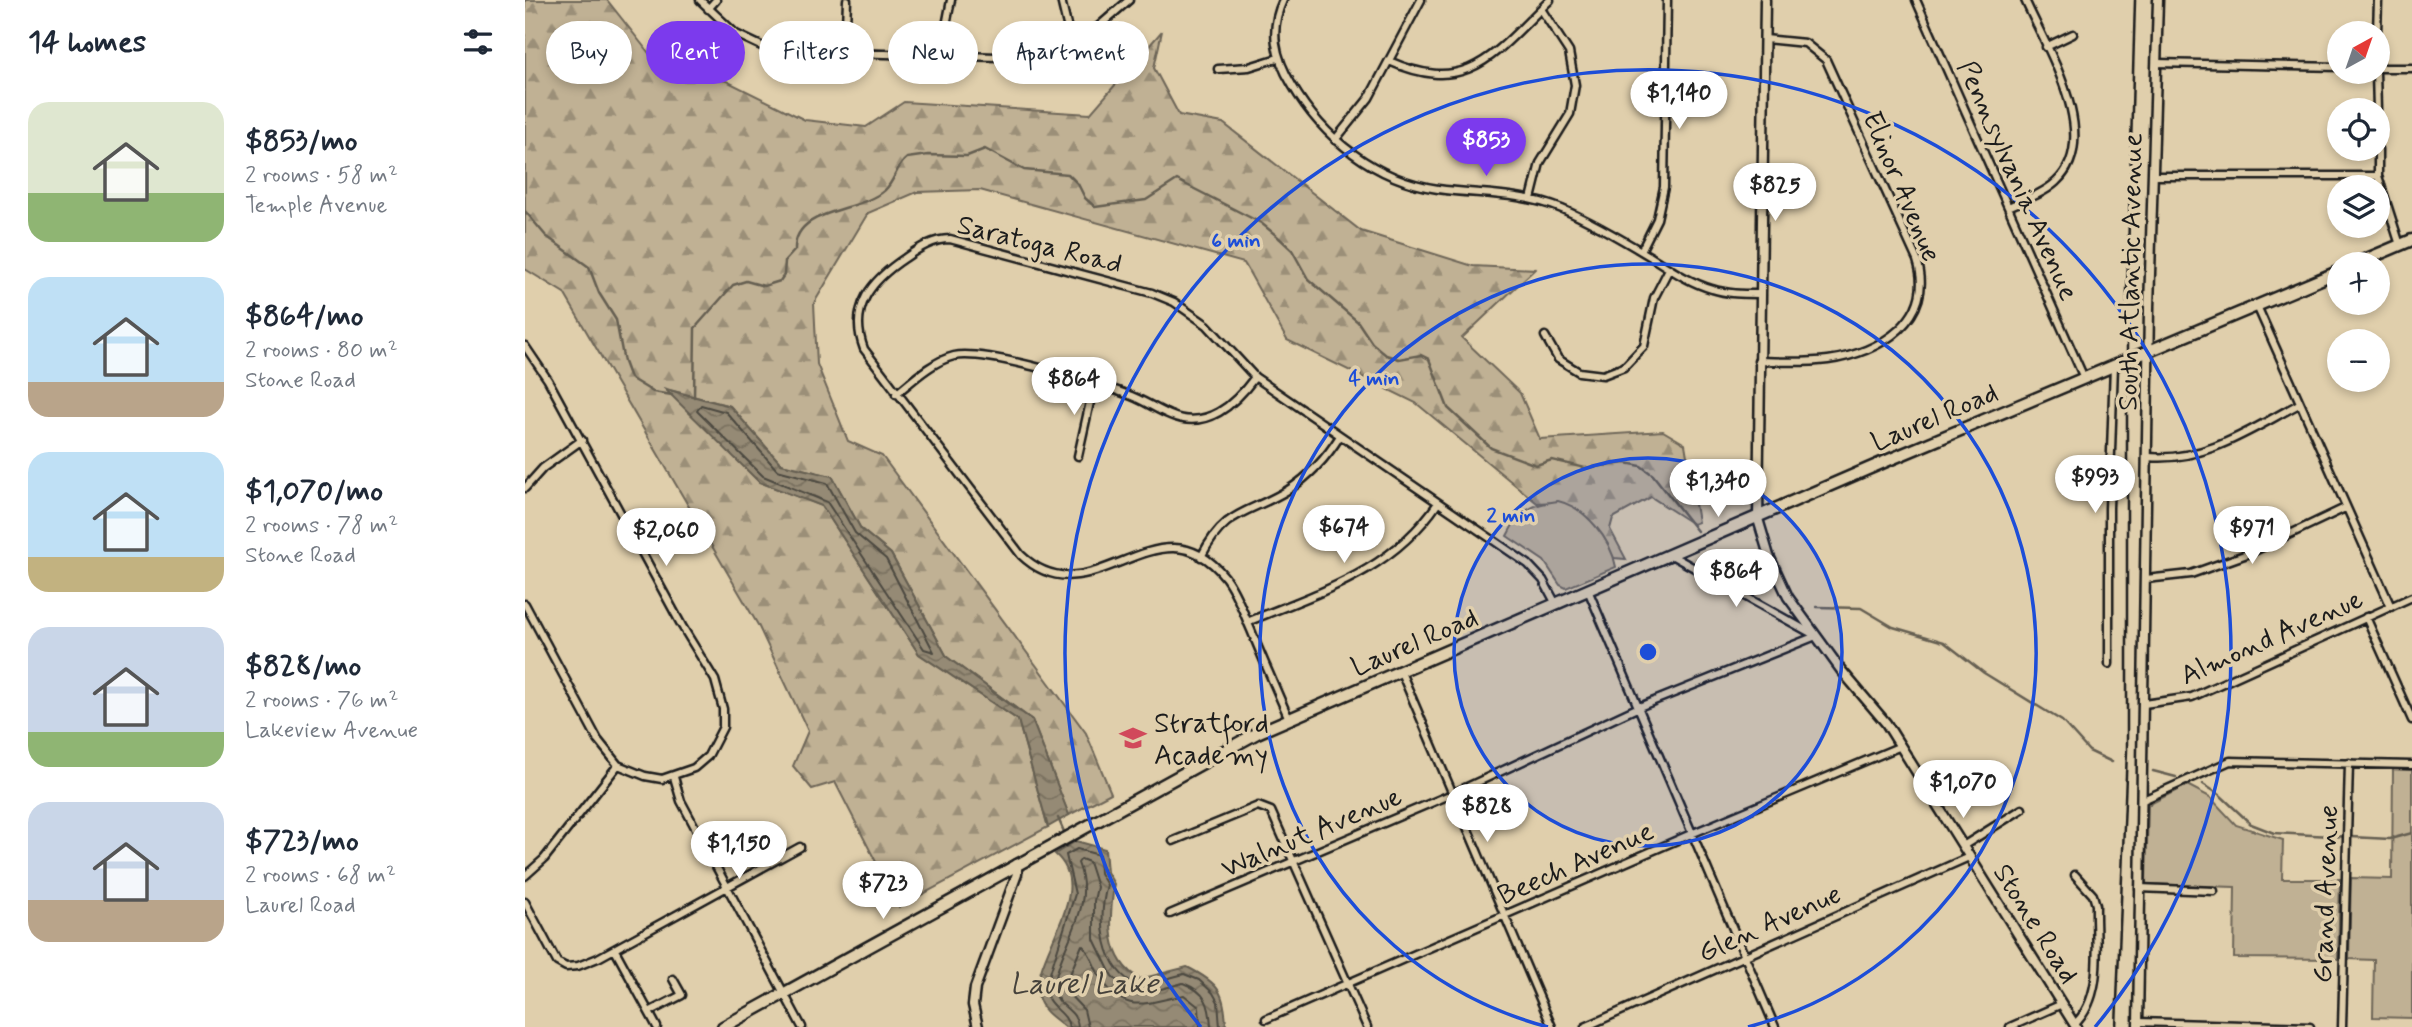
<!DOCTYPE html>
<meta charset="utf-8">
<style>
body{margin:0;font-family:Mynerve,sans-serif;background:#f6f6f7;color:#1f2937;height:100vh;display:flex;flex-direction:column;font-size:26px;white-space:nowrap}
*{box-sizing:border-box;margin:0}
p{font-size:23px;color:#747a83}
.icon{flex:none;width:38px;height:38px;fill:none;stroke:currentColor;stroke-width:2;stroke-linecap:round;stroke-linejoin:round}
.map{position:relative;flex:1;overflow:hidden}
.panel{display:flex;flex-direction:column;background:#fff;width:525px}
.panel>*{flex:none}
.hud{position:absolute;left:21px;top:21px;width:665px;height:63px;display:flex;gap:14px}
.needle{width:46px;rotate:40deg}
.tools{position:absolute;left:1802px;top:21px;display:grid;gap:14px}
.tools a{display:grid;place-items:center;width:63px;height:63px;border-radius:50%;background:#fff;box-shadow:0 4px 10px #0003;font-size:35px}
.price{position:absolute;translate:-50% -60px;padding:0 16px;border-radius:24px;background:#fff;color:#222;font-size:23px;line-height:46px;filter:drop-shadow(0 2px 4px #0008)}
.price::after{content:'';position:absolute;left:50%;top:42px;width:21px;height:16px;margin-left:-10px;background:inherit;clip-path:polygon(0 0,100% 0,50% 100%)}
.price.on{background:#7c3aed;color:#fff}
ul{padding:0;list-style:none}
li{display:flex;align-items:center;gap:21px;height:175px;padding:0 28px}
li span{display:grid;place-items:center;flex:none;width:196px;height:140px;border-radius:21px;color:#555}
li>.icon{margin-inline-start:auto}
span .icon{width:84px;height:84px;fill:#fffc;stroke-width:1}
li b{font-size:30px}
h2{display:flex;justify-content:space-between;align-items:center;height:84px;padding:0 28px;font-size:30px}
.chip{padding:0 24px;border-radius:32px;background:#fff;box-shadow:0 4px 10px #0003;font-size:24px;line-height:63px}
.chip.on{background:#7c3aed;color:#fff}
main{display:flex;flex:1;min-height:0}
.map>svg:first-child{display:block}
</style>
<main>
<section class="panel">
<h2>14 homes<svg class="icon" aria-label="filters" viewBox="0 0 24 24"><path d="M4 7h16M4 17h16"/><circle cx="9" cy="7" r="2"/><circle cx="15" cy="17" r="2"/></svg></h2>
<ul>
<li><span style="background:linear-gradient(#dfe7d0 65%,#8fb573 0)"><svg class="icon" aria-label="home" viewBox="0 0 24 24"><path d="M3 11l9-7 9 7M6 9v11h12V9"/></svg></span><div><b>$853/mo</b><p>2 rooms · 58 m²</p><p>Temple Avenue</p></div></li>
<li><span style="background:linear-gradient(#bfe0f5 75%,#b9a48a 0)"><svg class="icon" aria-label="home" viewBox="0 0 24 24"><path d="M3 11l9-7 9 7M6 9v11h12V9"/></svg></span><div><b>$864/mo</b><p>2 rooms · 80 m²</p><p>Stone Road</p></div></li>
<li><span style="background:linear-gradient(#bfe0f5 75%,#c2b280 0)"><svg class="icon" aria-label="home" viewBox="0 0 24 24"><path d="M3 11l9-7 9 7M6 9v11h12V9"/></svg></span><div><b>$1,070/mo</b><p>2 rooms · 78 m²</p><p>Stone Road</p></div></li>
<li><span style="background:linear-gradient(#c9d6e8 75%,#8fb573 0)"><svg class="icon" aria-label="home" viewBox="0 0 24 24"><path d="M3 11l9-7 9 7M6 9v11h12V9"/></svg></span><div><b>$828/mo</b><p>2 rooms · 76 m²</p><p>Lakeview Avenue</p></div></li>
<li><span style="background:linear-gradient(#c9d6e8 70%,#b9a48a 0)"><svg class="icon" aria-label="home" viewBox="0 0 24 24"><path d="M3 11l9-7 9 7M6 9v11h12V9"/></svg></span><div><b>$723/mo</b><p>2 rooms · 68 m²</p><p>Laurel Road</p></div></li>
</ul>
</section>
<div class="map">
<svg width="1887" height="1027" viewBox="0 0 1887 1027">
<defs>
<pattern id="forest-firs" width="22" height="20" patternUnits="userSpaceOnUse" patternTransform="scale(1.75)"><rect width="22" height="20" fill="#c0b194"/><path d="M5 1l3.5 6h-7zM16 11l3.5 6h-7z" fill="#9b8f78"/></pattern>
<pattern id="water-waves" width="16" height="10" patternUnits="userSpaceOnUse" patternTransform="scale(1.75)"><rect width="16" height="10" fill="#958a75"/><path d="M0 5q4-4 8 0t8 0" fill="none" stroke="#79705f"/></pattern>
</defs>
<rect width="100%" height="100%" fill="#e0cfac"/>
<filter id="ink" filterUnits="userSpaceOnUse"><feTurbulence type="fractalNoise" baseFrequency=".0143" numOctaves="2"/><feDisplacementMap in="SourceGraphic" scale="14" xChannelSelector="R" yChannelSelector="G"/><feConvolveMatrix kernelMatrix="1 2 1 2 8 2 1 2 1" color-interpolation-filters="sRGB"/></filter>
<g filter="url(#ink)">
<path fill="url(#forest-firs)" stroke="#6e6658" stroke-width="2" d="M0,0H82L131,62L157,59L280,120L341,127L379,102L565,114L637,31L629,68L654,115L698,123L836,231L948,266L1010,269L937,338L995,393L1015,439L1138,431L1160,444L1173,522L1168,524L1126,497L1088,518L1085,529L1101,559L1089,558C1070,526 1054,498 1012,503L891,403L762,340L719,263L455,190L392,192L343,213L289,303L292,364L323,441L357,456L561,733L586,793L544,815L507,720L422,657L366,554L336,529L307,476L256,464L205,406L141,389L234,482L297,506L394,654L493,720L523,827L374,907L310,782L287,789L268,766L283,731L233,625L39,293L0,269Z"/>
<path fill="#c0b194" stroke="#6e6658" stroke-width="2" d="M1033,501C1060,507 1086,539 1091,567L1041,588L1035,585L1019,561L982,536C994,511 1006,504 1033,501Z
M1868,769L1887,770V1018L1848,1017L1849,960L1824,959L1826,878L1867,879Z
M1662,785L1685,797L1711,825L1758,840L1757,879H1815L1813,959L1709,958L1710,887L1621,884L1623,805Z"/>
<path fill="url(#water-waves)" stroke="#655e51" stroke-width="2" d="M140,389L205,406L256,464L307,476L336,529L366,554L422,657L507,720L544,815L523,827L493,720L394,654L297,506L234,482Z
M551,841L580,849L582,872L589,884C585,917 579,959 615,979L662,967C694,983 700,992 701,1027H540C531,1019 518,1012 514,999C503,958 574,892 530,854Z"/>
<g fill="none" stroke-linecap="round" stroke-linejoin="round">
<path stroke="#4c4840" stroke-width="2" d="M176,405L201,412L252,470L302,483L330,533L361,559L409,652L399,649L302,502L238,476L172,411Z
M544,1027C542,1011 522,1008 520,989L550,894L541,855L552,849L574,855L575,873L582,885C573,918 576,970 614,986L659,974L674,980L688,993L693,1002L695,1027
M553,1027C552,1009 531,1007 529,989C533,945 572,910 553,863L556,859L564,862L572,887L569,901V939L587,976L602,990L614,995L658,983C681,992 685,1004 686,1027
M563,1027L559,1010L539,989L557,945C565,951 568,964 573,973C597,1017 621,1003 659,995L674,1007L675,1027"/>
<path stroke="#655e51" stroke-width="2.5" d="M0,211L21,236L64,267L74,293L91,320L99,362L105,378L128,392L147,395
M169,397L170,328L208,285L221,281L239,286L255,281L259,275L260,261L270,250C269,207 335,213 360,190C370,181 371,166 382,158L403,155L442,156L460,149L499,170L543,174L553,184L560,198L570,207L621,200L652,180L736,223L752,236L767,250L783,279L833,322L847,343L861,355L874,359L896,355L904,359L923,408L966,448L1011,465L1027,460L1060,468L1101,463L1116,466L1128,475L1172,531
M1189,552L1196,558L1236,571
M1292,607L1336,608L1368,627L1419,642L1459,673L1537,721L1564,751L1587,762
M464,689L489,708
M1628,771L1651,777
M1678,784L1695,795L1726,824L1749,833L1865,839L1887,833
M533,818L540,834"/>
<g stroke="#1c1c1c" stroke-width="11">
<path id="minor" d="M175,0L211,34L247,51L510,58L558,40L604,0
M536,0L547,46
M758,0C744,30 750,57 767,85C798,138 850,180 913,189C955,195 996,192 1037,209C1068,222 1098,240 1126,257C1145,269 1165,283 1187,289C1202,294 1218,294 1234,294
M1391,0L1559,378
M183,9L191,0
M1852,33L1853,0
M1521,47L1548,34
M320,54L322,0
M415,57L426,0
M864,61C945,97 970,52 1025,0
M1631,63L1815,67
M1853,68H1887
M693,69L724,67L753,58
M1851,72L1852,110
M810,140L844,98L896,0
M1853,149V176L1875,245
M1628,176H1853
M1006,199L1015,163L1045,114L1050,85L1044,52L1016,9
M1483,207C1499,200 1518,194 1531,182C1579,138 1520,46 1500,0
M1116,251L1132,219L1139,187L1142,0
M1732,306L1866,607
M1020,336L1033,359L1054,372L1078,375L1099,367L1119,346L1129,298L1144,269
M0,346L23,380L157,626L190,680L198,709V727L183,756L169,768L137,779L120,776L93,765L73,740L0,604
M1233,361C1256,362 1280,363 1303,360C1355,353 1411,319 1392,260L1301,60L1280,43L1240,39
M371,394C388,380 408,361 429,356C460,349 569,382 601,394C617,399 630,409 645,415C682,431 710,404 730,377
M553,456L569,384
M1623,457C1680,462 1725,430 1774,404
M0,488L18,468L57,440
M1146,555L1291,636
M676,557C701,508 722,515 763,490C785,476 802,457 815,436
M1621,579L1666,574L1725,553L1820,508
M1063,590L1250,1027
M1841,617L1887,720
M722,622C797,591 866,572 913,503
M1584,664V508L1589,365
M876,672L1027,1027
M1619,704L1667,697L1887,597
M764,719C751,689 738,660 726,630C718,612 712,593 700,577C633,494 567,623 496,555L339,349C323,307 347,280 380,258C394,248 408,239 425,239L627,293L649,302L682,325L730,377L1003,564L1018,580L1031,604
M149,777L156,801L277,1027
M1618,800L1705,761L1887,765
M648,841L733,806L746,811L842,1027
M1438,846L1497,809
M0,876L19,859L93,765
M1614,888L1689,891
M0,902L32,962L41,967L53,966L73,958L275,847
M645,914L927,794L1114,707L1291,636
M90,950L132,1027
M124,1012L157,995L148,979
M741,1019L1166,834L1376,746
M1613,1022L1785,1027
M1549,1025C1580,996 1570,944 1571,905L1568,895L1550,875
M1060,1027L1444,857
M1485,1027L1537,1004
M1817,1027L1824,763"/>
</g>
<g stroke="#1c1c1c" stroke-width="13">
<path id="tertiary" d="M1240,0L1233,519L1244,556L1263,597L1316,670L1361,723L1551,1027
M453,1027L448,1005L450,988L492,874V864
M1613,1027L1624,308L1633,0"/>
</g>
<g stroke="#1c1c1c" stroke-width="15">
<path id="secondary" d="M1830,264L1887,240
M198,1027L732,733L1366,459L1815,271"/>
</g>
<use href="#minor" stroke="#e0cfac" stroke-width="6"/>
<use href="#tertiary" stroke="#e0cfac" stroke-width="8"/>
<use href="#secondary" stroke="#e0cfac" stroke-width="10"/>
<path stroke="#1c1c1c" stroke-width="2.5" d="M1591,1027L1602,750V293L1610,0"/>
</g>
</g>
<circle cx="1123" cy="652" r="194" fill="#1d4ed8" fill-opacity=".12"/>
<g fill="none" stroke="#1d4ed8" stroke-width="3.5">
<circle cx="1123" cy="652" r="194"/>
<path d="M1023 1027A388 388 0 1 1 1223 1027"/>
<path d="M676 1027A583 583 0 1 1 1570 1027"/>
</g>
<defs>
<g id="school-bare" transform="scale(2.1)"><path d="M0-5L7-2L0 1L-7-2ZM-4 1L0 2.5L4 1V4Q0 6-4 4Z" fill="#d1495b" stroke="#e0cfac" stroke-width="2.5" paint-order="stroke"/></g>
</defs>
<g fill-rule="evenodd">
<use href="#school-bare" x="608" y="738"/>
</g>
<g text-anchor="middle" stroke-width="7" stroke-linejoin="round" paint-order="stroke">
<g font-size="28" fill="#1c1c1c" stroke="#e0cfac">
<text transform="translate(1494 180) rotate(66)" y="10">Pennsylvania Avenue</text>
<text transform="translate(1378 186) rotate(67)" y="10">Elinor Avenue</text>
<text transform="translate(515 243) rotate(14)" y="10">Saratoga Road</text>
<text transform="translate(1604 272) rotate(-89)" y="10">South Atlantic Avenue</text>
<text transform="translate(1409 416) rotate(-23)" y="10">Laurel Road</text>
<text transform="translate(1746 636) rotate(-24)" y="10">Almond Avenue</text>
<text transform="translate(889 641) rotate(-23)" y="10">Laurel Road</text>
<text transform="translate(786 831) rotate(-23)" y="10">Walnut Avenue</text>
<text transform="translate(1050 862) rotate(-24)" y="10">Beech Avenue</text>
<text transform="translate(1799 894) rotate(-88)" y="10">Grand Avenue</text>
<text transform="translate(1244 922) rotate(-24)" y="10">Glen Avenue</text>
<text transform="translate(1512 923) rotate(58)" y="10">Stone Road</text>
</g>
<g font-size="28" fill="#1c1c1c" stroke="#e0cfac" text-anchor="start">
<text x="629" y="732">Stratford<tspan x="629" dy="32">Academy</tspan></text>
</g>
<g font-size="30" font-style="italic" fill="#46423b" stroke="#e0cfac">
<text x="559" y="993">Laurel Lake</text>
</g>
</g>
<circle cx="1123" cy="652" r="10" fill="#1d4ed8" stroke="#e0cfac" stroke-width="3.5"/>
<g font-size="21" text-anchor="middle" font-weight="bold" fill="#1d4ed8" stroke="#e0cfac" stroke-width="7" stroke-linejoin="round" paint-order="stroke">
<text x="711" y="247">6 min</text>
<text x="849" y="385">4 min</text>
<text x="986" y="522">2 min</text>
</g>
</svg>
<div class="tools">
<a><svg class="needle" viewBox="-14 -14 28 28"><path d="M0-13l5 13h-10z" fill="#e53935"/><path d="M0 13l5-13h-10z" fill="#747a83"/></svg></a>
<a><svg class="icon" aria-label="locate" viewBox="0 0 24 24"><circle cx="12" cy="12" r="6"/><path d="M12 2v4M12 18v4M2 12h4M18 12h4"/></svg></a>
<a><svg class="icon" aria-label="layers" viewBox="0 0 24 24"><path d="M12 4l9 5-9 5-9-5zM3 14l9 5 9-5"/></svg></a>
<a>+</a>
<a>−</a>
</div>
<b class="price" style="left:1154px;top:131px">$1,140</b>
<b class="price on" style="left:961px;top:178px">$853</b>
<b class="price" style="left:1250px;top:223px">$825</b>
<b class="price" style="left:549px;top:417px">$864</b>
<b class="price" style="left:1570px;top:515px">$993</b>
<b class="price" style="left:1193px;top:519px">$1,340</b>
<b class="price" style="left:819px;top:565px">$674</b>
<b class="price" style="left:1727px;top:566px">$971</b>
<b class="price" style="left:141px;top:568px">$2,060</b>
<b class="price" style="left:1211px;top:609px">$864</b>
<b class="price" style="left:1438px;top:820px">$1,070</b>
<b class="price" style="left:962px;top:844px">$828</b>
<b class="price" style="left:214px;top:881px">$1,150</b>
<b class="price" style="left:358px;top:921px">$723</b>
<div class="hud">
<a class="chip">Buy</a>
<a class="chip on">Rent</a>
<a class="chip">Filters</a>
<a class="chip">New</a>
<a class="chip">Apartment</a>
</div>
</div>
</main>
